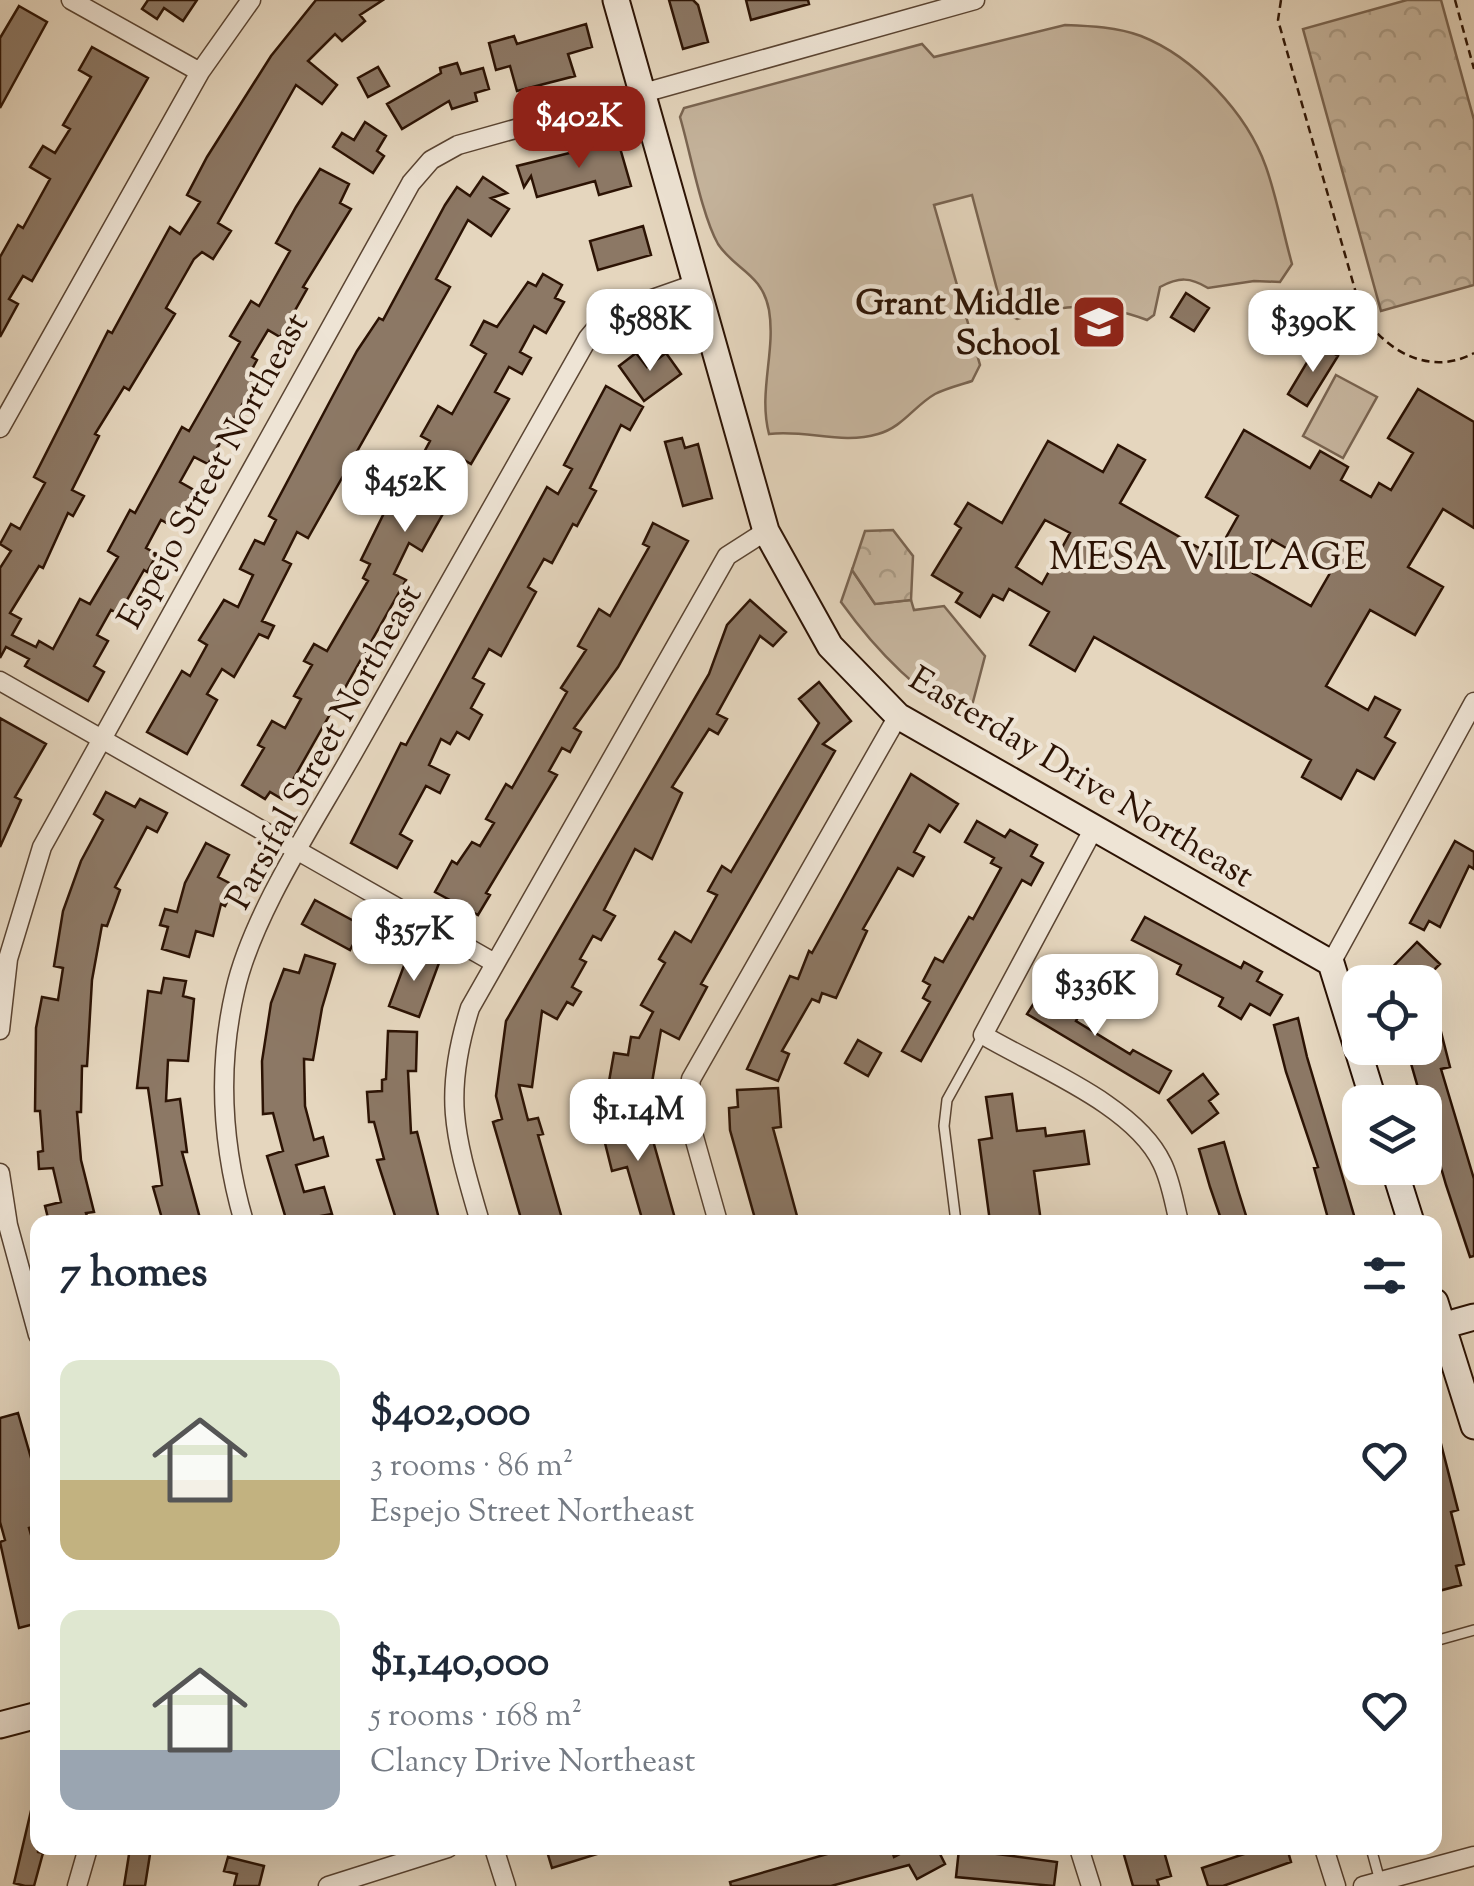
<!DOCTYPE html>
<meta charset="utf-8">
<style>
body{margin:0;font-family:"Sorts Mill Goudy",serif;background:#f6f6f7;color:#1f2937;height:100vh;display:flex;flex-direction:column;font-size:38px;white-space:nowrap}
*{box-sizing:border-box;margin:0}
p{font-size:32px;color:#747a83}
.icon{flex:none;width:55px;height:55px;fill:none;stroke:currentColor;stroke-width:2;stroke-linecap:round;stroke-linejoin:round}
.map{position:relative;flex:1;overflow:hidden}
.panel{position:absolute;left:30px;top:1215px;width:1412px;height:640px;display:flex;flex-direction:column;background:#fff;border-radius:20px;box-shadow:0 10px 40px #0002}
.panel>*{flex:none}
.tools{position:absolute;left:1342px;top:965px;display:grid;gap:20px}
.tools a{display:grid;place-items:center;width:100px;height:100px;border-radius:20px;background:#fff;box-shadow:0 10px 40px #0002;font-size:50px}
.price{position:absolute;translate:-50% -85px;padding:0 22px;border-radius:20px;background:#fff;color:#222;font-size:32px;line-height:65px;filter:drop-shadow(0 2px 5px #0008)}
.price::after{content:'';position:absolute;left:50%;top:60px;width:30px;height:22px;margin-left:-15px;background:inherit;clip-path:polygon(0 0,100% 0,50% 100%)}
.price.active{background:#8f2418;color:#fff}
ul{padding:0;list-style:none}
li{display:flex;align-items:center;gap:30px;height:250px;padding:0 30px}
li span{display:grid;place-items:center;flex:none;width:280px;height:200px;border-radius:20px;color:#555}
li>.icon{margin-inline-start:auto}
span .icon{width:120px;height:120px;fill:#fffc;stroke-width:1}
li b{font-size:42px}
h2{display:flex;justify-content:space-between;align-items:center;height:120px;padding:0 30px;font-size:42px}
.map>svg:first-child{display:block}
</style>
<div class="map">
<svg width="1474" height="1886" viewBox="0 0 1474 1886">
<defs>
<pattern id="forest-crowns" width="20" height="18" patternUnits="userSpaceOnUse" patternTransform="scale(2.5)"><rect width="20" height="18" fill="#c6b59e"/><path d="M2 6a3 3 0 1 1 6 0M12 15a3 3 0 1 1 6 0" fill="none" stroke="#aa9b86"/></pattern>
</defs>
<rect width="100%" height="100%" fill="#e5d6be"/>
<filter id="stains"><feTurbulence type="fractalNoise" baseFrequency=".002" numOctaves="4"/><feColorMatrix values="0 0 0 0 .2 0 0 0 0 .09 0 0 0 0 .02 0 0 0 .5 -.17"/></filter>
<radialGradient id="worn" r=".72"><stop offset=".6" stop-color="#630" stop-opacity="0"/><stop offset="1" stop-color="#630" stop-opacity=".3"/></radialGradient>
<path fill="#c6b59e" stroke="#796451" stroke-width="2.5" d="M1065,25C1091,26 1117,27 1141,36C1194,57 1247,113 1266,167C1277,198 1283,232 1292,264L1280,282L1254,281L1208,288C1190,277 1179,277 1160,287L1154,315L1147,320C1099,302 1065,303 1017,319L1003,312L972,195L934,205L980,365L972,381C960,385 947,388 935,394C914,406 903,427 878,434C841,445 806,429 769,434C758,392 776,351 769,310C762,273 735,270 718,244C702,216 690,151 680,117L684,108L922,44L934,57Z
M1336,375L1377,397L1343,458L1303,436Z
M852,570L875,604L911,600L914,610L944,606L985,656L969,717L974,727C919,693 879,655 841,602Z"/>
<path fill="url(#forest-crowns)" stroke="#796451" stroke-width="2.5" d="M1407,0H1441L1474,120V285L1381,311L1303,29Z
M893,530L913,556L911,600L875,604L852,570L865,531Z"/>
<path fill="#8c7865" stroke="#2c1304" stroke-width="2.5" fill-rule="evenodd" d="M148,0H197L183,21L164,8L157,19L142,9Z
M316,0H383L360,15L365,21L342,41L335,34L308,61L337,85L322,104L296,85L218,223L231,231L213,259L202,252L194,259L166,308L175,314L129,390L124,387L95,434L99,436L72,490L84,496L73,516L68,513L43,568L39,566L10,613L21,619L12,635L36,647L39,641L53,649L80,599L90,604L118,557L108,551L130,510L135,513L182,427L189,431L240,342L230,336L251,301L259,306L290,251L276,243L296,207L320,169L349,184L340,203L351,209L303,287L307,289L280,337L268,330L252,357L257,360L250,373L258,377L221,441L208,464L194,457L180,482L194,490L174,527L161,520L146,548L157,554L147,572L144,570L119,614L111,610L97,635L108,641L94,666L104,672L88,701L25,666L29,659L6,647L0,658V568L11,551L0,544L11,524L20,529L45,483L34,477L108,331L112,333L170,227L180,234L200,202L187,195L207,157L271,56Z
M669,0H693L698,5L708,42L683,49Z
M746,0H808L809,4L751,20Z
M19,6L47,22L0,108V38Z
M586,24L592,47L568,54L575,76L517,91L510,66L496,70L489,43L514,36L517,44Z
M92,47L148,78L32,281L23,276L9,299L18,304L0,337V257L18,225L23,228L50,179L30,167L43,146L55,153L70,129L63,125L91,77L79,70Z
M457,63L461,74L483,68L489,89L475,93L477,101L452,109L449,101L402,129L387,104L441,73L440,68Z
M378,67L389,86L368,97L358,78Z
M365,122L386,136L377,151L384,156L373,173L333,147L342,133L354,140Z
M618,141L631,186L599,195L595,181L537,197L531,176L524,187L517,166Z
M483,177L507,193L491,198L509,209L491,236L468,220L436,279L450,287L308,538L297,532L283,560L291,564L262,621L274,626L268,638L259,634L234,677L222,669L207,694L217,700L187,754L147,732L182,671L190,676L207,645L199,640L224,600L238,607L253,575L240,569L255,540L264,544L276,520L269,516L337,388L357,351L379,318L383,320L445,205L457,187L470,196Z
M643,226L651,255L598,270L590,241Z
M543,274L562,285L555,298L564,302L546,333L534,326L520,352L531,358L522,374L509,367L495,392L509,399L471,464L459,457L446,481L458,487L422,551L409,543L394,574L406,580L282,799L270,792L265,799L242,785L264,748L258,745L272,721L285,728L301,699L294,696L312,665L304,661L314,644L327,651L368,581L363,578L370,564L361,560L387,507L404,516L420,489L408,482L430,441L421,436L438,406L452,414L486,354L471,345L484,321L497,327L528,282L536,286Z
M1186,293L1209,308L1194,331L1171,317Z
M1318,344L1338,356L1307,406L1288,394Z
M636,353L647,367L666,353L681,374L644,401L619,366Z
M606,386L643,407L630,430L621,425L590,488L596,491L577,526L573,524L552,563L544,559L528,587L536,592L501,656L489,649L473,678L484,684L471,708L482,715L469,739L457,732L450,744L441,739L429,765L449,775L440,793L426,786L400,834L412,841L397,868L351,843L401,743L406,745L547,487L558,494L572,469L564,465Z
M1418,389L1474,422V528L1443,509L1408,567L1443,587L1415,635L1370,610L1326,686L1368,710L1375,697L1400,710L1385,737L1395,743L1374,779L1357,770L1341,799L1302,777L1311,760L1094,637L1075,671L1030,645L1049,612L1009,589L1003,600L993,595L980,617L956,602L962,593L932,575L961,528L955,524L968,503L1002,523L1048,441L1103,472L1118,445L1145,460L1120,503L1215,557L1238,516L1206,497L1244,430L1310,468L1320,451L1348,467L1341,480L1371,497L1379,483L1391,490L1413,453L1388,438ZM1045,520L1070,533L1042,584L1016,567ZM1272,540L1330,573L1311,606L1253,573Z
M682,438L685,448L698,444L712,498L683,506L665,442Z
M653,523L688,541L618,667L574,728L581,732L570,752L562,748L549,771L557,775L486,893L490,895L478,915L435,892L452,861L457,864L472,842L480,846L494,823L486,819L506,784L512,788L567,692L561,688L586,650L578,646L599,609L610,616L649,547L643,544Z
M750,600L786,632L773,646L760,636L717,714L727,719L718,734L709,729L672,787L682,793L652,859L635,849L604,910L615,916L601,940L593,936L580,959L586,962L572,987L581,992L573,1005L567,1002L557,1019L542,1011L532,1087L519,1085L528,1120L538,1118L543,1134L538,1135L563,1222H522L493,1122L502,1119L496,1096L506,1021L709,674L727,625Z
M819,682L851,721L823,744L835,751L701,984L707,987L679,1039L661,1030L650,1094L608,1087L614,1053L628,1055L631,1037L639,1038L653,1012L641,1005L665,963L659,959L675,932L691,942L717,895L708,891L722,866L731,872L819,723L799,699Z
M0,718L46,744L15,797L21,800L0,847Z
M911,774L958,804L940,832L929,825L914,852L924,857L913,876L898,868L863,929L867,931L836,998L822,993L819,1002L812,999L782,1051L789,1054L778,1081L747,1069L790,976L798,979L809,951L812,953Z
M106,792L135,807L140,799L167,813L157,832L147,827L115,887L120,890L107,926L102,925L92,980L87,1066H82L81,1112H77L81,1160L94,1212L86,1213L89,1222H49L45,1206L61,1202L53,1168L39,1169L38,1152L43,1151L40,1111H35L36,1028L42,997L58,1000L63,968L54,966L63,911L81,861L103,820L94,814Z
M977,821L1005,837L1010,830L1037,845L1031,856L1043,863L1031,885L1022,880L921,1061L902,1051L930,1002L923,998L930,985L923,981L935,958L943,962L969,917L973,919L1001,868L991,863L994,858L965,842Z
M1455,841L1474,852V869L1469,866L1440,927L1429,921L1424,930L1410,923Z
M206,843L229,855L218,877L235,886L225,906L221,904L213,936L196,931L189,957L162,949L168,927L160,925L165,909L177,912L185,883Z
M315,900L363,926L350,950L302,924Z
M1145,917L1241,968L1244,962L1262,972L1257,981L1282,995L1270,1015L1250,1004L1241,1019L1219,1006L1223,998L1177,974L1181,965L1132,940Z
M1417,942L1440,964L1422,982H1378Z
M409,952L439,963L419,1017L389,1006Z
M305,955L335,964L322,1008L313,1060L304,1059L305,1106L314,1140L323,1137L328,1156L296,1165L304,1192L324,1187L332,1214L287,1222L267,1156L283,1151L273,1113L263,1114L262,1061L271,1003L284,969L299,973Z
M164,978L186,981L183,996L194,999L188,1061L168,1060L166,1101L180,1099L187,1152H182L201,1222H163L153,1187L162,1185L148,1088H137L148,991L161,993Z
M1429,985L1450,1067L1441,1069L1474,1179V1256L1470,1257L1446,1185L1408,1053L1425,1048V986Z
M1058,989L1085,1005L1076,1021L1130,1054L1133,1050L1171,1071L1159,1093L1027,1014L1041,992L1053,999Z
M1298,1018L1307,1057L1356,1222H1329L1314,1168L1318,1167L1286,1072L1274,1025Z
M388,1031L417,1032L416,1071H408L411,1133L417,1132L439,1219L426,1222H397L377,1160L384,1159L374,1122H369L367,1092L382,1091V1080L386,1079Z
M858,1040L881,1053L868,1076L845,1063Z
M1203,1074L1218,1094L1209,1101L1218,1113L1192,1133L1168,1100Z
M778,1088L781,1127L773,1128L797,1216L756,1222L730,1130L729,1108L738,1107L737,1090Z
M1012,1094L1017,1131L1045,1128L1046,1136L1084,1131L1089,1164L1034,1171L1041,1222H990L979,1140L992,1138L986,1097Z
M619,1109L623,1122L646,1116L676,1222H643L627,1167L612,1171L598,1115Z
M1224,1142L1238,1190L1248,1222H1222L1210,1187L1199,1149Z
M18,1413L38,1482V1526L29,1528L38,1559V1623L19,1628L0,1542L5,1540L0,1522V1418Z
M1435,1440H1440L1458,1510L1451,1512L1464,1564L1456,1566L1461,1585L1435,1592Z
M34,1798L38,1799V1852L43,1853L34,1886H25L14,1883Z
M130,1848H151L145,1886H124Z
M546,1848H606L607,1851L552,1868Z
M848,1848H891L894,1857L912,1848H937L945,1864L917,1879L909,1865L831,1886H731L730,1882Z
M1122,1848H1163L1171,1876L1157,1880L1159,1886H1133Z
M1262,1848H1287L1291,1862L1223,1886H1208L1202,1868Z
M959,1849L1057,1862L1054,1886L956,1877Z
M228,1857L264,1866L259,1886H234L237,1874L224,1871Z"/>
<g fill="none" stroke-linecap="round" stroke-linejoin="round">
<g stroke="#5a4432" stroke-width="12">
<path id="lane" d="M956,1222L944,1126L947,1100L983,1035
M1435,1641L1474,1630
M1371,1848L1380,1881"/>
</g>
<g stroke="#5a4432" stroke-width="21">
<path id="street" d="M71,0L200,72
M0,428L200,72L251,0
M0,681L493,962
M1094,828L983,1035C1037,1067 1135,1105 1162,1163C1171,1181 1174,1203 1179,1222
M1331,963L1474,702
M0,1030L8,959L42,847L411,183L431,160L458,145L975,0
M0,1173L8,1225L38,1335
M244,1222C222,1146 217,1069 235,991C252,915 314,822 353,753C431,615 510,476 588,338L607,315L698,283
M480,1222C455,1136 442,1097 470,1008L727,556L766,531
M718,1222L687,1112L691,1079L898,716
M494,1848L506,1886
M1079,1848L1091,1886
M1324,1848L1336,1886
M77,1886L88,1848
M328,1886L448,1848
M1363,1886L1474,1856"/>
</g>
<g stroke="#2c1304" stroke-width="29">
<path id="secondary" d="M616,0L766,531L830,646L898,716L1331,963L1374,1102
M1394,1168L1411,1222
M1435,1302L1474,1426
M1435,1328L1474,1317
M0,1725L38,1715"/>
</g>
<path stroke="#2c1304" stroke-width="2.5" stroke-dasharray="8 5" stroke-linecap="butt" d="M1281,0L1278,20L1362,314C1386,351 1430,377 1474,353
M1455,0L1474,69"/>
<use href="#lane" stroke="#eee4d5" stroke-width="9"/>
<use href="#street" stroke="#eee4d5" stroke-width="18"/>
<use href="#secondary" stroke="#eee4d5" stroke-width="25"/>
</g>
<defs>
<g id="school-square" transform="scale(2.875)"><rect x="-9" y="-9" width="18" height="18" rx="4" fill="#8f2418" stroke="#eee4d5"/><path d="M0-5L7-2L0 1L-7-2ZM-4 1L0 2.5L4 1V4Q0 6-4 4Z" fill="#fff"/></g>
</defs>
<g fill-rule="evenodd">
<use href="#school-square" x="1099" y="322"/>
</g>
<g text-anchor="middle" stroke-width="9" stroke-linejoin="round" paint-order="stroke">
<g font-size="35" font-weight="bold" fill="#2c1304" stroke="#eee4d5" text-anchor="end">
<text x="1060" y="314">Grant Middle<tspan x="1060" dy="40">School</tspan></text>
</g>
<g font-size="35" fill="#2c1304" stroke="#eee4d5">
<text transform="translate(212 470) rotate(-61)" y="12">Espejo Street Northeast</text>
<text transform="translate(323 746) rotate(-61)" y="12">Parsifal Street Northeast</text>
<text transform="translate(1082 776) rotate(31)" y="12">Easterday Drive Northeast</text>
</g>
<g font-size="38" letter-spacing="2.5" fill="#2c1304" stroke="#eee4d5">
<text x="1209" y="569">MESA VILLAGE</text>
</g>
</g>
<rect width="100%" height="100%" filter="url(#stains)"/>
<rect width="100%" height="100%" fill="url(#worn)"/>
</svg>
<div class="tools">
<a><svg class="icon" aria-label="locate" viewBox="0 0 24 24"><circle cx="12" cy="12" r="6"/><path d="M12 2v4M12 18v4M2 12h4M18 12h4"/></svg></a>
<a><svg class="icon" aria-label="layers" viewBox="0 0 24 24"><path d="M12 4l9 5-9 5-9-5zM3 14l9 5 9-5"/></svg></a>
</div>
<b class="price active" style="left:579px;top:171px">$402K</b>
<b class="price" style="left:650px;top:374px">$588K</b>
<b class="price" style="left:1313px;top:375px">$390K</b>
<b class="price" style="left:405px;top:535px">$452K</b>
<b class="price" style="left:414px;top:984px">$357K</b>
<b class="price" style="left:1095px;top:1039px">$336K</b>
<b class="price" style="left:638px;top:1164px">$1.14M</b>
<section class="panel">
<h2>7 homes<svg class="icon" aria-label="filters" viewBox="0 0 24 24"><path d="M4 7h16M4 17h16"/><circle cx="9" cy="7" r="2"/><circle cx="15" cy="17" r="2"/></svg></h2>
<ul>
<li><span style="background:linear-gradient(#dfe7d0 60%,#c2b280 0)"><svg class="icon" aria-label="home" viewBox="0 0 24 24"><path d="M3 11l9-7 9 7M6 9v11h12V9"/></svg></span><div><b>$402,000</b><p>3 rooms · 86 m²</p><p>Espejo Street Northeast</p></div><svg class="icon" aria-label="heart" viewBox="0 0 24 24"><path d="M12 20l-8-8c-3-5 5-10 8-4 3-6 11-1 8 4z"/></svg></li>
<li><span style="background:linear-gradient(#dfe7d0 70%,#9aa5b1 0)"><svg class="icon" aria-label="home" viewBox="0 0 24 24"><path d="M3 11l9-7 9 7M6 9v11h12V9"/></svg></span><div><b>$1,140,000</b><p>5 rooms · 168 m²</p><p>Clancy Drive Northeast</p></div><svg class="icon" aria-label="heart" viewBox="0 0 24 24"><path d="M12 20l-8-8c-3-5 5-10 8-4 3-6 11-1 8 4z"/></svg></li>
</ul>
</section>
</div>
